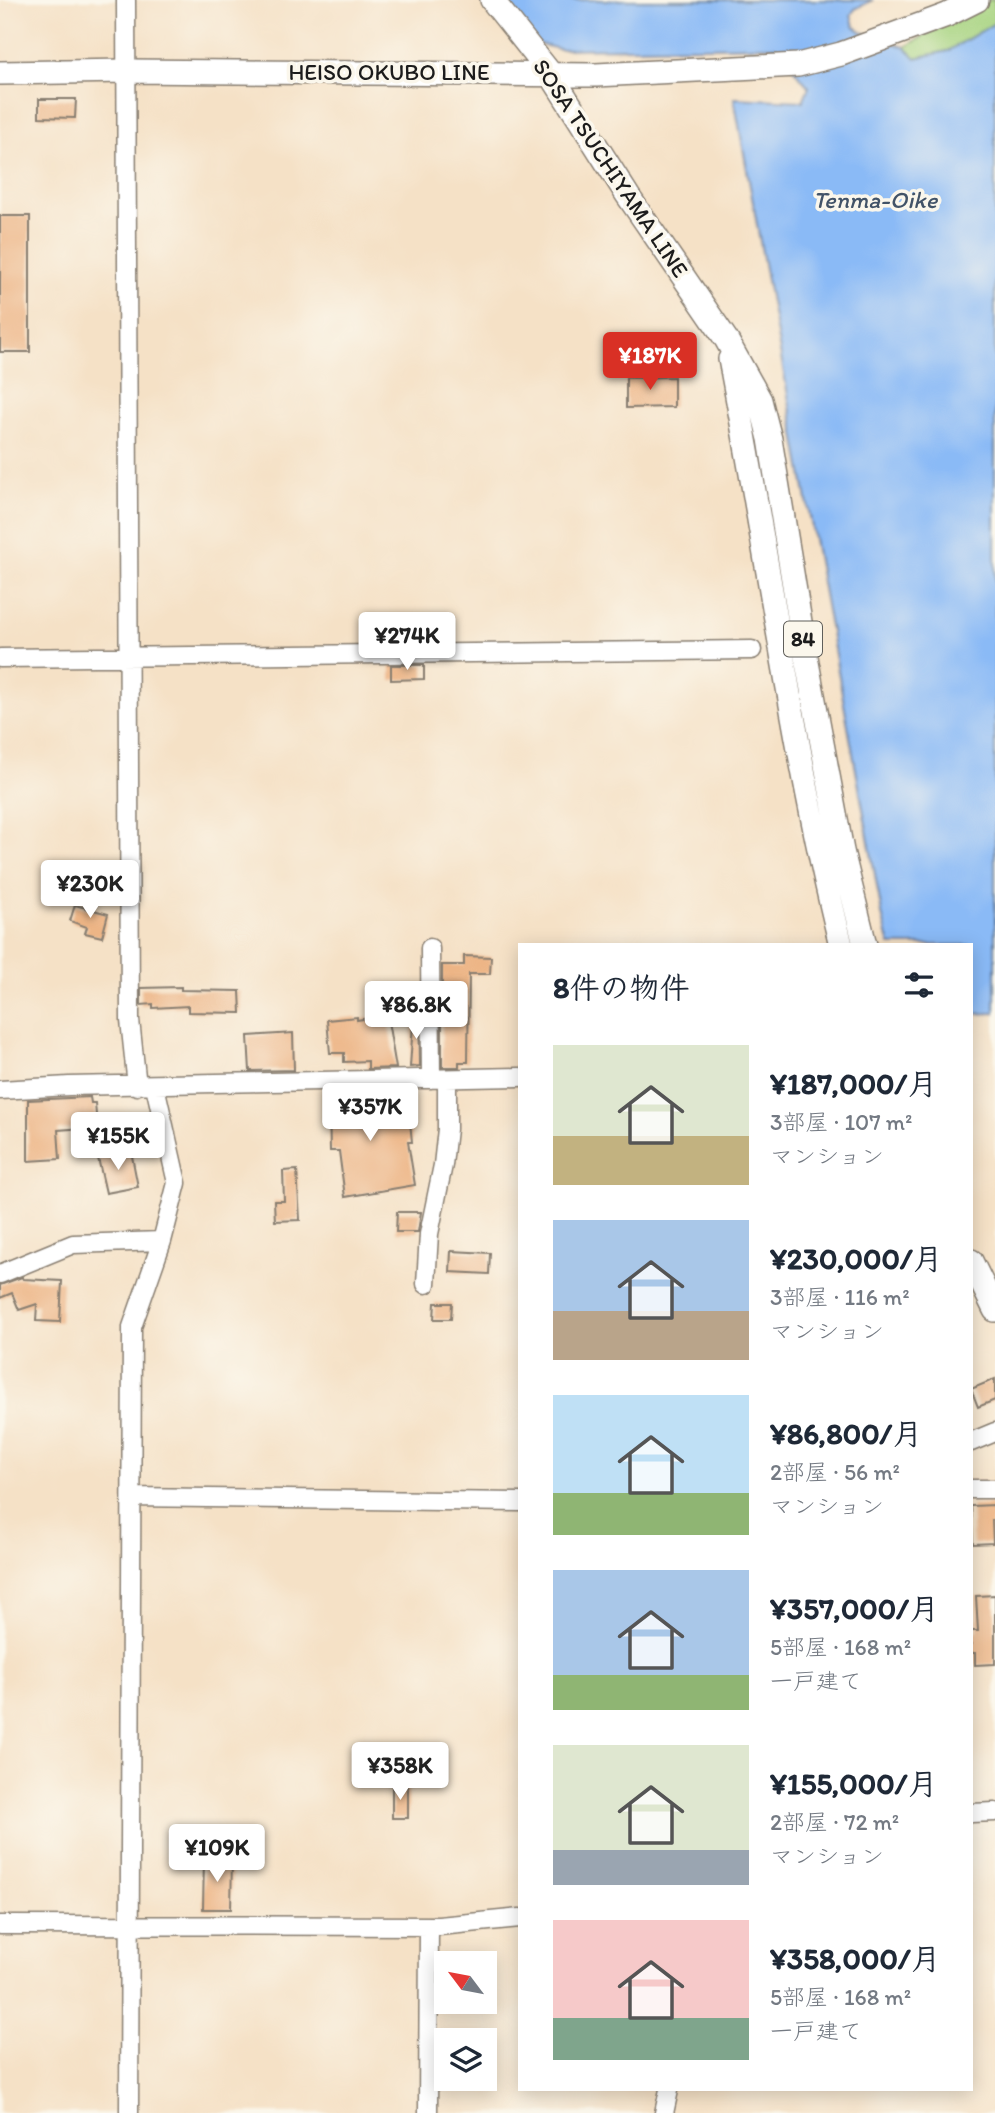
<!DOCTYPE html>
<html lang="ja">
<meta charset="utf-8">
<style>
body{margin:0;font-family:Itim,"Klee One",sans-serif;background:#f2f2f3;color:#1f2937;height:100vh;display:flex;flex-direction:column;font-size:26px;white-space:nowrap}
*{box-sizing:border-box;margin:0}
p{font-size:23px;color:#747a83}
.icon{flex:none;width:38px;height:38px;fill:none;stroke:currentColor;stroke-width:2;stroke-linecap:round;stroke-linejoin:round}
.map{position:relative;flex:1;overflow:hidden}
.drawer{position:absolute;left:518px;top:943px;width:455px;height:1148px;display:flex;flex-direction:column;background:#fff;border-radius:0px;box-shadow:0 4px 18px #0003}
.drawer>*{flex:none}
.needle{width:46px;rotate:302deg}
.fabs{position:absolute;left:434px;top:1951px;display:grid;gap:14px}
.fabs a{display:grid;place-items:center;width:63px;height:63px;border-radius:0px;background:#fff;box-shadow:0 4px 18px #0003;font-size:35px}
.price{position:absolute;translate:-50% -60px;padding:0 16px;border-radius:7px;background:#fff;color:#222;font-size:23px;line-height:46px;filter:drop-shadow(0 2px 4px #0008)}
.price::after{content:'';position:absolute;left:50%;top:42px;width:21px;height:16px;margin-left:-10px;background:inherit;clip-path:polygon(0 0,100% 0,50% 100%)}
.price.active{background:#d93025;color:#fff}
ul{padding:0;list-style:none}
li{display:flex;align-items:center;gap:21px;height:175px;padding:0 35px}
li span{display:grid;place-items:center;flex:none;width:196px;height:140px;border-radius:0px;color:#555}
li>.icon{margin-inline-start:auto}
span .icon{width:84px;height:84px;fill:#fffc;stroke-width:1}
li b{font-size:30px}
h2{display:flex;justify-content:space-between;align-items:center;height:84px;padding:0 35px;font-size:30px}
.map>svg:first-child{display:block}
</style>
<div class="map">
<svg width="995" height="2113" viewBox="0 0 995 2113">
<rect width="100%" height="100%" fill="#fbf7ec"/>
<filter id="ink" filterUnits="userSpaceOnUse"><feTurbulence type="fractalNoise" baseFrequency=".0143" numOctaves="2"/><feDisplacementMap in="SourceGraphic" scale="14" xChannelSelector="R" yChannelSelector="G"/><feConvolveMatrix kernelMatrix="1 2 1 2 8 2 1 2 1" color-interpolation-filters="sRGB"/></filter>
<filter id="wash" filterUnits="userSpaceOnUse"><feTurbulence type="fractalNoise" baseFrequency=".00686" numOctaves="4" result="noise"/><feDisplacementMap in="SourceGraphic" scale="28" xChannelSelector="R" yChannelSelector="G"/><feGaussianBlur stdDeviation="1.57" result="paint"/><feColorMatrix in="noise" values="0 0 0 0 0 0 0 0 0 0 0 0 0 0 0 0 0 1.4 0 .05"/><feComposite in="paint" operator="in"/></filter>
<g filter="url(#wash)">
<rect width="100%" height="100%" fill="#f5e1c6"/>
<path fill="#a6d37f" stroke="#61784e" stroke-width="2" d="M987,0H995V23L948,51L915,58L905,47Z"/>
<path fill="#8abaf6" stroke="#536b89" stroke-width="2" d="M505,0H873L855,9L851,15L854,26L862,32L905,47L916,58L948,51L995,23V1013L971,1014V945H890L883,919L734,98L803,101L809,87L774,46L559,49L535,43Z"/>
<g id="blocks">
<path fill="#edb586" d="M39,99H76L75,118L39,117Z
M0,216H30V352H0Z
M674,377V407L626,408V378Z
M391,665H424V679L391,680Z
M75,905L108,914L102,937L85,933L87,927L70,921Z
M464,956L491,957L490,974H469L468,1062H459V1067H442V965H464Z
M181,987V990L240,991L241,1013L188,1012V1006L153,1008V1004L141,1005V988Z
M414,1009H419L420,1066L410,1067Z
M387,1015L396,1068L368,1069V1061L344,1062V1053H330L327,1020L357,1017V1020Z
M293,1033L294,1070L250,1071L248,1036Z
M394,1091L395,1123L410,1122L412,1142H408L415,1185L345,1197L339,1151H330L329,1103L339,1102L338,1092Z
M90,1097L91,1103H95L97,1127L58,1130L60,1159L28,1161V1100Z
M131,1151L138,1187L106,1193L98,1158Z
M297,1170L300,1220L275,1221L274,1201H284L283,1171Z
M397,1212H421L418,1232H396Z
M451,1251L490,1253L489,1274L450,1272Z
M22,1277L23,1279L62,1281L60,1322L36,1321L37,1304L19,1310L12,1293L0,1298V1285Z
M435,1303H452L451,1319H434Z
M995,1379V1400L978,1407L971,1389Z
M995,1505V1520H992L993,1543L973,1544L971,1506Z
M995,1595V1664L975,1665V1653H971V1631H978L976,1596Z
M392,1787H408V1818H392Z
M204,1858L232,1859L231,1909H203Z"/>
</g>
</g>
<g filter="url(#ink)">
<use href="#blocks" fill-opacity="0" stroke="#887e71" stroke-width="2"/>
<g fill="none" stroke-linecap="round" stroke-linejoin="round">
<g stroke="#887e71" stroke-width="21">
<path id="minor" d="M126,0L130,1020L137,1086
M0,658L752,650
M430,948L431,1079
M0,1090L69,1086L520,1077
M0,1274L73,1244L162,1241
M426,1284L429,1234L443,1165L447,1129V1079
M971,1442L995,1432
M971,1489H995
M132,1497L520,1502
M971,1813L995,1812
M0,1925L439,1926L520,1918
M129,2113L132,1327L162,1241L177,1183L155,1086
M428,2113L429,1926
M664,2113L669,2090"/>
</g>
<g stroke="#887e71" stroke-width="26">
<path id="major" d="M492,0L550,73L628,196L726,339L760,400L770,439L804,646L842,851L865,945
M0,73L128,71L596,75L798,65L841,54L947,15L977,0
M730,359C768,554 793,752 841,945
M971,1261L995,1310"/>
</g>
<use href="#minor" stroke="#fff" stroke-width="18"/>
<use href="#major" stroke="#fff" stroke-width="23"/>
</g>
</g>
<g text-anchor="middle" stroke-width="7" stroke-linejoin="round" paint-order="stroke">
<rect fill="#fbf7ec" stroke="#5f5e5a" stroke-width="2" x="784" y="621.5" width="38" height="35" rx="5"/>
<g font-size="21" font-weight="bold" fill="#1c1c1c">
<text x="803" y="646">84</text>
</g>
<g font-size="23" fill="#1c1c1c" stroke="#fbf7ec">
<text x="389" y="80">HEISO OKUBO LINE</text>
<text transform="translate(611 168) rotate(56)" y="8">SOSA TSUCHIYAMA LINE</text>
</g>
<g font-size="24" font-style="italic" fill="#425368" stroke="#fbf7ec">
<text x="875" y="208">Tenma-Oike</text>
</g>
</g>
</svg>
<div class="fabs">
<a><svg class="needle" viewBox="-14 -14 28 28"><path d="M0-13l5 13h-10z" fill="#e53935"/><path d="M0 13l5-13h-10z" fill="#747a83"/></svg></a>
<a><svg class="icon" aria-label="layers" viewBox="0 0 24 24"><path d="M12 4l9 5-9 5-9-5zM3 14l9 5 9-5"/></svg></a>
</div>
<b class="price active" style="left:650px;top:392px">¥187K</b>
<b class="price" style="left:407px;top:672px">¥274K</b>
<b class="price" style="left:90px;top:920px">¥230K</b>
<b class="price" style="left:416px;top:1041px">¥86.8K</b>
<b class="price" style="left:370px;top:1143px">¥357K</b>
<b class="price" style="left:118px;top:1172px">¥155K</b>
<b class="price" style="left:400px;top:1802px">¥358K</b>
<b class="price" style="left:217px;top:1884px">¥109K</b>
<section class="drawer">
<h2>8件の物件<svg class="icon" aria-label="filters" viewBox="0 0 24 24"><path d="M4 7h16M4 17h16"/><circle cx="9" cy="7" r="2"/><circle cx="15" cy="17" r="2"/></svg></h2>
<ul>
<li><span style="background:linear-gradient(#dfe7d0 65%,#c2b280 0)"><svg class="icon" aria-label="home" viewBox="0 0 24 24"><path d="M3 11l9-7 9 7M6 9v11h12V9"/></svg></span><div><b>¥187,000/月</b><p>3部屋 · 107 m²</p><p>マンション</p></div></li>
<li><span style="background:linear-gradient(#a9c7e8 65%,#b9a48a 0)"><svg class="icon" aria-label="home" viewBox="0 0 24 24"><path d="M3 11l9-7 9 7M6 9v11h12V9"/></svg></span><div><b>¥230,000/月</b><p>3部屋 · 116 m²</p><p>マンション</p></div></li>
<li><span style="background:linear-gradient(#bfe0f5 70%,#8fb573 0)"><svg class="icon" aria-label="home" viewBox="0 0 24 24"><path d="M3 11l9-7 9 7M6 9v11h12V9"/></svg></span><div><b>¥86,800/月</b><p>2部屋 · 56 m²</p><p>マンション</p></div></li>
<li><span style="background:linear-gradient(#a9c7e8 75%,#8fb573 0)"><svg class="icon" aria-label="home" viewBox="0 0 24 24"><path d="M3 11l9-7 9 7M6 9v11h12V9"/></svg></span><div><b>¥357,000/月</b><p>5部屋 · 168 m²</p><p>一戸建て</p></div></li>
<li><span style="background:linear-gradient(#dfe7d0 75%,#9aa5b1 0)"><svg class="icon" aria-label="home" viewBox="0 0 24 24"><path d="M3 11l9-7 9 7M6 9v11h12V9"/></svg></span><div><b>¥155,000/月</b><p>2部屋 · 72 m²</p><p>マンション</p></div></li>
<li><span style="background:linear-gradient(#f6c9c9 70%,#7fa58c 0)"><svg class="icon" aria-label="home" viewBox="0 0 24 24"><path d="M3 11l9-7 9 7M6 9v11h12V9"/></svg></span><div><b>¥358,000/月</b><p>5部屋 · 168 m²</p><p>一戸建て</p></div></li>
</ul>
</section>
</div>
